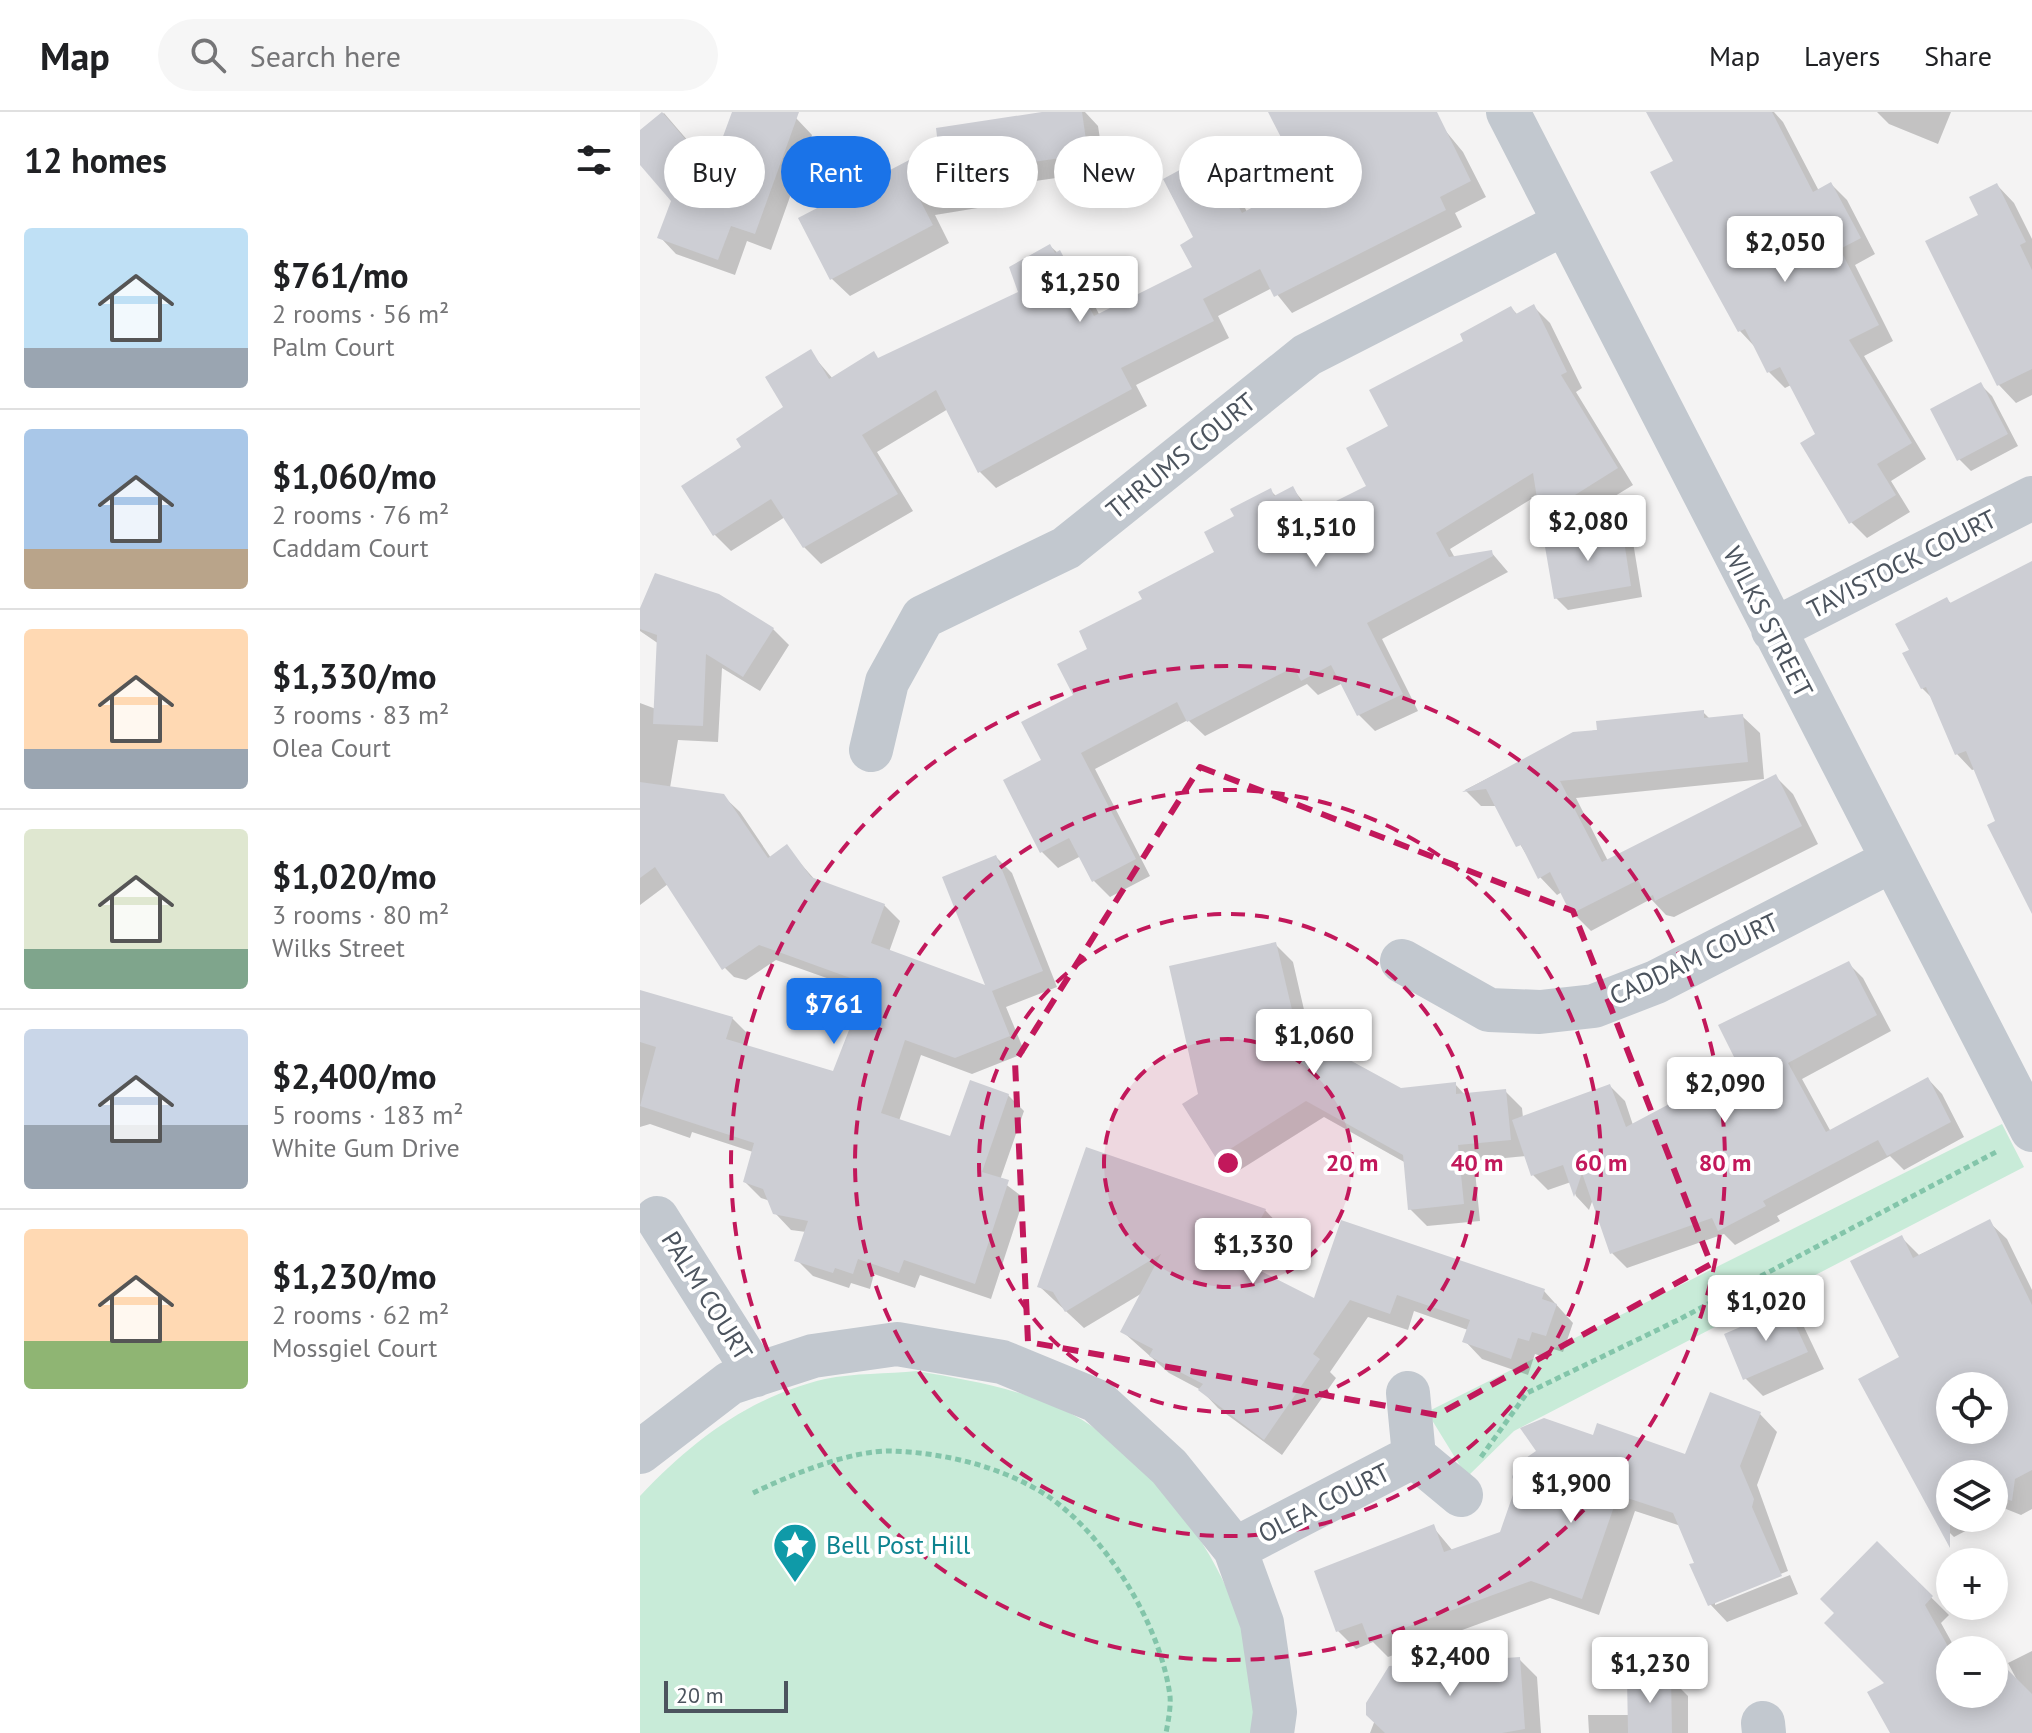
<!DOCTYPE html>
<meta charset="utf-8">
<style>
body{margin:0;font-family:"PT Sans",sans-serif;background:#f6f6f6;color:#202124;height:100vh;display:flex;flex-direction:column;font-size:30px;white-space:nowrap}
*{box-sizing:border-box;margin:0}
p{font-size:26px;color:#757577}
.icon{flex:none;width:44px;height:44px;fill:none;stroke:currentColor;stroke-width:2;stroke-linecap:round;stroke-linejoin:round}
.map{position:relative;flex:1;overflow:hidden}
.panel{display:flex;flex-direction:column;background:#fff;width:640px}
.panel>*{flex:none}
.guide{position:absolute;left:24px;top:24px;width:760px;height:72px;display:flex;gap:16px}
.controls{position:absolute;left:1296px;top:1260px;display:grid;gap:16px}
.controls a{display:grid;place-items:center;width:72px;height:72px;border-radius:50%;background:#fff;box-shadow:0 4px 20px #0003;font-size:40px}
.scale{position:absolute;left:24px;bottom:20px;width:124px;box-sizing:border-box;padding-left:8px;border:4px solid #4c545e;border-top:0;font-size:22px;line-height:28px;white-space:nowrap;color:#4c545e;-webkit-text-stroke:6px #fff;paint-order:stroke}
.price{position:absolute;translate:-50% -68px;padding:0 18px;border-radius:8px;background:#fff;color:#222;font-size:26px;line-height:52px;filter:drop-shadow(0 2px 4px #0008)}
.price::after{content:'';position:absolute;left:50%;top:48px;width:24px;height:18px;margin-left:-12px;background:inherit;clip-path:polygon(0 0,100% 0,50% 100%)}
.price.active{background:#1a73e8;color:#fff}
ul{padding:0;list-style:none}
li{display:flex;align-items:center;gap:24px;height:200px;padding:0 24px}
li+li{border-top:2px solid #e0e0e0}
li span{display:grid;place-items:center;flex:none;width:224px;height:160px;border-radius:8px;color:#555}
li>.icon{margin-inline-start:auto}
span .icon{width:96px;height:96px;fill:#fffc;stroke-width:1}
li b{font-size:34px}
h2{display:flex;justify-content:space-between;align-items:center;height:96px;padding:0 24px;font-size:34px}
.tag{padding:0 28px;border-radius:36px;background:#fff;box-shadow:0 4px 20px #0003;font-size:28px;line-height:72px}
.tag.active{background:#1a73e8;color:#fff}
header{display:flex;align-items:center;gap:48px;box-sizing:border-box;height:112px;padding:0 40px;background:#fff;border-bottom:2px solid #e0e0e0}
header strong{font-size:38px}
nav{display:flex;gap:44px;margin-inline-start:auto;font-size:28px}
.search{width:560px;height:72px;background:#f6f6f6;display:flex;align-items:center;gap:20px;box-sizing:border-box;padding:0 28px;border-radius:44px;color:#757577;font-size:30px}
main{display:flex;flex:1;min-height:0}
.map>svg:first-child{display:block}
</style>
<header>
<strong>Map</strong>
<div class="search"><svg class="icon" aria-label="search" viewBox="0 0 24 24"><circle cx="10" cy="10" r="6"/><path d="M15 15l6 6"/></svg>Search here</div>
<nav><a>Map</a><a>Layers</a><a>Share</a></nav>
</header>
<main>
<section class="panel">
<h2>12 homes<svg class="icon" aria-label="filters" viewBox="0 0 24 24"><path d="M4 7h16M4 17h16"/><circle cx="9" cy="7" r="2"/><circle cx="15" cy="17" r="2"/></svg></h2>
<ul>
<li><span style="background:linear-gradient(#bfe0f5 75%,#9aa5b1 0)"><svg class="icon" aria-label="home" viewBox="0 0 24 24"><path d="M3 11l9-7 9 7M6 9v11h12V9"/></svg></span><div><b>$761/mo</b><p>2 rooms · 56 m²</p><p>Palm Court</p></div></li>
<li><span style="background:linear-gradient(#a9c7e8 75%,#b9a48a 0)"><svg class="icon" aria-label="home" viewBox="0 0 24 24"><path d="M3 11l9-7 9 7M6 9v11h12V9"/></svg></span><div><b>$1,060/mo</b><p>2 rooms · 76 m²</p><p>Caddam Court</p></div></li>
<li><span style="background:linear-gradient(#ffd9b3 75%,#9aa5b1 0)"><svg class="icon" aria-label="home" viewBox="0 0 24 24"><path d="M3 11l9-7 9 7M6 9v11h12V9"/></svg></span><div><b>$1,330/mo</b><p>3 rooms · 83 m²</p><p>Olea Court</p></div></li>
<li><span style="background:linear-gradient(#dfe7d0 75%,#7fa58c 0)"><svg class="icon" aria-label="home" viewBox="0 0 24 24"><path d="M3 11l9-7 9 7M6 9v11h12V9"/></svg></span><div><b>$1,020/mo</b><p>3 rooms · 80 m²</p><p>Wilks Street</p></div></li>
<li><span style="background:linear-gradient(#c9d6e8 60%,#9aa5b1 0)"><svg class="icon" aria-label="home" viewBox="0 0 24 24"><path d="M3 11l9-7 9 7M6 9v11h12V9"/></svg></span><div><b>$2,400/mo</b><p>5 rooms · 183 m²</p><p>White Gum Drive</p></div></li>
<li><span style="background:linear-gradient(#ffd9b3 70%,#8fb573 0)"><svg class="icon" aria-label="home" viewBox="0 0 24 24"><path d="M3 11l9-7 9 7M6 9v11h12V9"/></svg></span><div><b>$1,230/mo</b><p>2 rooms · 62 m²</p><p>Mossgiel Court</p></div></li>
</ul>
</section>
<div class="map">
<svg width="1392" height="1621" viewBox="0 0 1392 1621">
<rect width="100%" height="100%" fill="#f4f3f3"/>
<path fill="#c8ebd8" d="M1362,1012L1384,1055L874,1319L827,1365L787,1300Z
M277,1259C334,1269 401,1280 450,1313C541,1374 629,1506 612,1621H0V1384C52,1329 109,1285 185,1267C214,1261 247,1262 277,1259Z"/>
<path fill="#0003" fill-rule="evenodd" d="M94,0H139L156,6L172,23L131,138L107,129L95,163L36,142L20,125L33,89L0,49V21L24,1L73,58Z
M416,0H445L458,14L465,59L347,76L350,94L295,103L309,131L210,184L192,167L161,107Z
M630,0H790L823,40L846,85L815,101L822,115L652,201L632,176L578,204L589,226L496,273L507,294L356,376L340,360L308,297L237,340L273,399L181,452L164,435L145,405L91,439L75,423L43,374L104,335L146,295L170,240L193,267L239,248L381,181L410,134L436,157L460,204L554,156L556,126L570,44L587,60L607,100L666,69Z
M1008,0H1134L1143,10L1179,79L1191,72L1207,88L1235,142L1215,153L1253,229L1224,244L1286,347L1251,369L1270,400L1227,426L1211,410L1177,323L1151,273L1145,276L1129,260L1115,235L1100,219L1035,50Z
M1237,0H1311L1298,32L1249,12Z
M1357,73L1374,91L1392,127V283L1376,291L1359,273L1287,130L1340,104Z
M894,195L910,211L942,276L936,280L993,373L918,419L902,404L898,383L810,437L815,446L851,440L868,460L742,527L778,599L735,619L719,603L703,571L678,583L667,572L565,624L548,608L455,657L510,764L470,785L454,769L441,744L418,756L402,740L404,649L436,584L450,538L504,487L577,441L597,405L630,378L637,385L653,377L674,403L729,375L750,314L826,229L871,196L878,203Z
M1340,272L1352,284L1378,334L1331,359L1319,347Z
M981,418L993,430L1002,485L928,498L916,486Z
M1392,463V782L1336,657L1332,658L1317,642L1293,587L1282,576L1272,539L1307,488L1312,492Z
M0,501L133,517L149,533L120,579L82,556L78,630L38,628L30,676L83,684L100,700L131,746L146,735L176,769L244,793L260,809L249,840L349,877L356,745L372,761L417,875L366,895L385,941L332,962L281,943L259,1009L312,1027L368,983L384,999L360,1068L384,1086L351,1187L280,1163L275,1176L234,1162L230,1177L211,1171L209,1176L173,1164L157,1148L166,1120L151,1118L135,1101L130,1089L121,1086L105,1070L113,1040L52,1020L50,1026L10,1012L0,1015V880L92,906L108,922L105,935L194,962L226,880L136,848L106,868L94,865L77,848L28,772L0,793V591L16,597L19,532L0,519Z
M1063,600L1070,607L1102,604L1120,621L1124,667L936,686L968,749L1136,665L1153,682L1178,732L1034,805L1026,803L1011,787L951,819L933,801L922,780L917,783L900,765L857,694H841L825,678L934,622Z
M636,833L653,850L668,915L693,941L761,978L815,972L825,983L865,979L882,996L883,1006L970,974L985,989L993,1013L1102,956L1208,851L1223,866L1251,919L1162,967L1191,1020L1288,967L1302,982L1324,1025L1264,1058L1250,1044L1137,1104L1140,1109L1095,1133L1084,1122L987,1156L972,1141L953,1087L949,1098L936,1084L931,1070L908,1078L893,1063L886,1044L834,1049L840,1109L787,1114L770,1097L766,1051L684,1005L595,1061L578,1044L560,983Z
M625,1098L642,1116L619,1160L675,1189L703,1110L904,1179L933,1211L923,1240L910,1236L907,1246L895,1242L888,1263L842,1247L825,1229L828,1218L774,1199L768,1218L728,1205L690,1260L696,1266L642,1343L578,1296L561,1278L529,1261L483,1220L504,1180L444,1216L399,1174Z
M1349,1110L1367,1127L1392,1178V1397L1381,1403L1366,1397L1354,1404V1362H1310V1406H1350L1314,1425L1297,1408L1262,1246V1126L1279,1143ZM1310,1274H1354V1318H1310Z
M1147,1198L1164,1215L1184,1257L1123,1284L1105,1266Z
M1120,1302L1137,1320L1117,1373L1148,1459L1075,1489V1493L1150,1463L1158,1482L1087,1510L1070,1492L1041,1414L995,1399L959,1503L910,1486L748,1545L733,1530L716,1537L698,1519L793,1415L813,1439L861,1421L954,1325L1046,1344Z
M1237,1432L1309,1503L1301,1511L1316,1538H1310V1582H1354V1558L1378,1570L1368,1551L1392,1539V1619L1252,1621L1247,1572L1196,1502Z
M880,1548L897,1565L901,1621H730L735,1608Z
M1030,1566L1048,1584V1621H949L948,1603H990Z"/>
<path fill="#cdced4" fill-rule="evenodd" d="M22,0L71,57L92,0H159L115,122L91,114L78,148L17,126L31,89L0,53V18Z
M402,0H442L448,42L331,59L333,77L279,86L293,113L190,168L158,106L298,33L296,16Z
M628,0H797L831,69L800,85L806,98L634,185L620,157L563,187L574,209L481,256L492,277L338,361L296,278L222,323L258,382L163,436L131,387L73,424L41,374L101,335L96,327L143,295L125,265L171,237L189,267L234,239L238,246L378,180L369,155L410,132L415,141L420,138L454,204L552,155L540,133L553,125L523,67L571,41L602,101L663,68Z
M1006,0H1132L1173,80L1191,70L1221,126L1200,137L1239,213L1209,228L1272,331L1237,352L1256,383L1209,412L1160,331L1175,322L1140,255L1127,261L1105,217L1098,220L1010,60L1033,49Z
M1357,71L1386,130L1380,133L1392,158V257L1357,274L1285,129L1338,103L1329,85Z
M894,192L927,260L921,263L978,356L900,405L893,361L796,421L809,445L852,438L853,444L727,511L763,582L717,604L691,553L661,569L654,555L547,610L537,590L441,641L496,747L452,770L429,726L400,741L363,668L401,648L381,610L433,583L417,552L447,537L439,519L502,487L498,480L574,440L564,420L594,404L590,397L631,376L634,384L653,374L668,403L726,374L706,336L748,314L729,278L823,229L820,222L871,194L876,202Z
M1341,270L1368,322L1317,349L1290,297Z
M982,416L991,474L914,487L904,429Z
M1392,449V802L1347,713L1355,709L1326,639L1315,643L1286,575L1281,577L1262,541L1269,538L1255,512L1307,485L1310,491Z
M15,461L79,482L134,516L103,565L66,542L63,614L13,612L17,523L0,517V496Z
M1064,598V606L1103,602L1108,650L920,669L962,750L1136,662L1162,714L1015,789L1013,783L1007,786L998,768L931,802L910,760L898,767L881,733L876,735L846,677L822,680L933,620L957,618L956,609Z
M0,670L84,682L128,746L147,732L171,765L245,792L231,831L345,873L302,765L356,743L403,859L352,879L370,924L315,946L265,928L241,1001L310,1024L330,968L369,982L342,1060L369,1068L335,1172L264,1148L259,1161L218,1147L213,1162L195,1156L193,1161L154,1149L168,1109L133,1102L123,1077L103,1070L114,1031L0,994L16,935L0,930V878L93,905L86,927L193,959L227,872L119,833L82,858L15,755L0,766Z
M636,830L657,919L670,911L684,934L761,976L816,970V982L866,977L871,1028L818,1033L824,1092L768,1098L763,1043L666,989L576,1046L542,992L558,982L529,854Z
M1209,849L1237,903L1148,951L1186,1020L1288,965L1311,1010L1247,1044L1238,1028L1123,1089L1126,1094L1078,1119L1072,1106L970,1142L942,1061L934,1085L923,1053L891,1064L872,1008L970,972L986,1015L1099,955L1078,913Z
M446,1035L626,1097L599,1148L674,1186L701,1108L905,1177L902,1187L917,1192L906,1224L892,1220L889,1229L878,1226L871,1247L822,1230L830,1208L757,1183L750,1202L710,1188L673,1242L680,1247L624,1328L558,1278L563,1272L509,1244L513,1237L480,1220L521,1142L425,1200L413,1180L397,1175Z
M1350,1107L1392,1193V1358L1375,1367L1372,1389L1354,1383V1362H1310V1436L1218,1267L1259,1245L1210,1149L1262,1123L1273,1146ZM1310,1274H1354V1318H1310Z
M1147,1195L1168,1240L1103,1268L1084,1222Z
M1070,1280L1121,1300L1100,1354L1114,1387L1112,1395L1142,1464L1068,1494L1049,1452L1054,1451L1033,1401L978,1383L942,1487L891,1469L729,1529L722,1511L696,1520L674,1459L794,1412L804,1440L860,1420L876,1374L872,1365L877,1352L896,1339L880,1316L904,1306L953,1323L957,1311L1045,1342Z
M1237,1429L1293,1484L1285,1493L1310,1538V1582H1354V1556L1362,1552L1392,1582V1621H1250L1227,1580L1244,1571L1184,1511L1194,1501L1180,1487Z
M880,1545L885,1617L862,1621H745L726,1603V1591L749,1554Z
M1031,1564L1032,1621H988L987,1565Z"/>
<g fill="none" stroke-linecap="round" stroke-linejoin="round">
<path stroke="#83c5aa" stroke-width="5" stroke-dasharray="6 4" stroke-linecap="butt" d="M841,1345L887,1281L1036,1209L1356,1040
M113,1381C150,1363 211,1338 252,1339C306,1341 364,1355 409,1385C467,1425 521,1514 530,1584C531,1596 528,1610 526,1621"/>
<path stroke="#c2c8cf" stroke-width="44" d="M868,0L1392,1018
M1133,518L1392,386
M231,638L247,570L283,505L426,436L667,243L925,111
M762,849L849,898L900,900L954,894L1016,870L1251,749
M17,1106L116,1263
M768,1281L774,1344L821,1383
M0,1340L90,1271L173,1244L257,1232L362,1250L457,1289L529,1355L595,1437L622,1511L635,1600L632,1621
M595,1437L774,1344
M1123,1611L1124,1621"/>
</g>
<path fill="none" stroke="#c2185b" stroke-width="6" stroke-dasharray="16 10" stroke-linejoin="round" d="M560,655L933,799L1071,1152L797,1303L388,1230L375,950Z"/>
<circle cx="588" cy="1051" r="124" fill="#c2185b" fill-opacity=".12"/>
<g fill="none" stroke="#c2185b" stroke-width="4" stroke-dasharray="14 10">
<circle cx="588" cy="1051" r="124"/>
<circle cx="588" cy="1051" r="249"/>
<circle cx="588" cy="1051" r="373"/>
<circle cx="588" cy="1051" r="497"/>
</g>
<defs>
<g id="sight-pin" transform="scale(2.3)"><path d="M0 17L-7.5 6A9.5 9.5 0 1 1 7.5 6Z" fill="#0f9aa8" stroke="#fff"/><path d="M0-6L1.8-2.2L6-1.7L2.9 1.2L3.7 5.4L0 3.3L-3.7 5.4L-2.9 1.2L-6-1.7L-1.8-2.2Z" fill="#fff"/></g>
</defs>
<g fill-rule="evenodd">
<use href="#sight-pin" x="155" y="1433"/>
</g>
<g text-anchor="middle" stroke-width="8" stroke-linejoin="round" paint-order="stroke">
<g font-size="26" fill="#4c545e" stroke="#fff">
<text transform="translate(541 344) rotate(-39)" y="9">THRUMS COURT</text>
<text transform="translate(1262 452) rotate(-27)" y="9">TAVISTOCK COURT</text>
<text transform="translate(1128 510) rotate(63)" y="9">WILKS STREET</text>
<text transform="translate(1054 847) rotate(-25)" y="9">CADDAM COURT</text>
<text transform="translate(67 1184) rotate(58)" y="9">PALM COURT</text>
<text transform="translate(684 1391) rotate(-27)" y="9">OLEA COURT</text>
</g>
<g font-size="26" fill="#0d838f" stroke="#fff" text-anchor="start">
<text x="186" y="1442">Bell Post Hill</text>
</g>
</g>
<circle cx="588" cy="1051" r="12" fill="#c2185b" stroke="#fff" stroke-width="4"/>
<g font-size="24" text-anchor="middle" font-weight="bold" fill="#c2185b" stroke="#fff" stroke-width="8" stroke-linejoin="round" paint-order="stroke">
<text x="712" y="1059">20 m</text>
<text x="837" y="1059">40 m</text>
<text x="961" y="1059">60 m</text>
<text x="1085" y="1059">80 m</text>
</g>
</svg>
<div class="controls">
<a><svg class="icon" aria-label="locate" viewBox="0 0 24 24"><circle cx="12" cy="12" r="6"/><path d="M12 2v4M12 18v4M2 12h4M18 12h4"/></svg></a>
<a><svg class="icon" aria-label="layers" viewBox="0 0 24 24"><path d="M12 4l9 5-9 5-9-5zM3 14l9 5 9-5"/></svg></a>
<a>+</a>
<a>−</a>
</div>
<div class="scale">20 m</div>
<b class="price" style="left:1145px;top:172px">$2,050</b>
<b class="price" style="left:440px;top:212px">$1,250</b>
<b class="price" style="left:948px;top:451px">$2,080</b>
<b class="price" style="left:676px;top:457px">$1,510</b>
<b class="price active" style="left:194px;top:934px">$761</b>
<b class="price" style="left:674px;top:965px">$1,060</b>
<b class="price" style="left:1085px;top:1013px">$2,090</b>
<b class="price" style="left:613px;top:1174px">$1,330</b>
<b class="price" style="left:1126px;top:1231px">$1,020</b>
<b class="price" style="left:931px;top:1413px">$1,900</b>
<b class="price" style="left:810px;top:1586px">$2,400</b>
<b class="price" style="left:1010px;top:1593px">$1,230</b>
<div class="guide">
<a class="tag">Buy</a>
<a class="tag active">Rent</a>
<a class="tag">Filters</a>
<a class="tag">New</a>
<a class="tag">Apartment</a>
</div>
</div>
</main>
